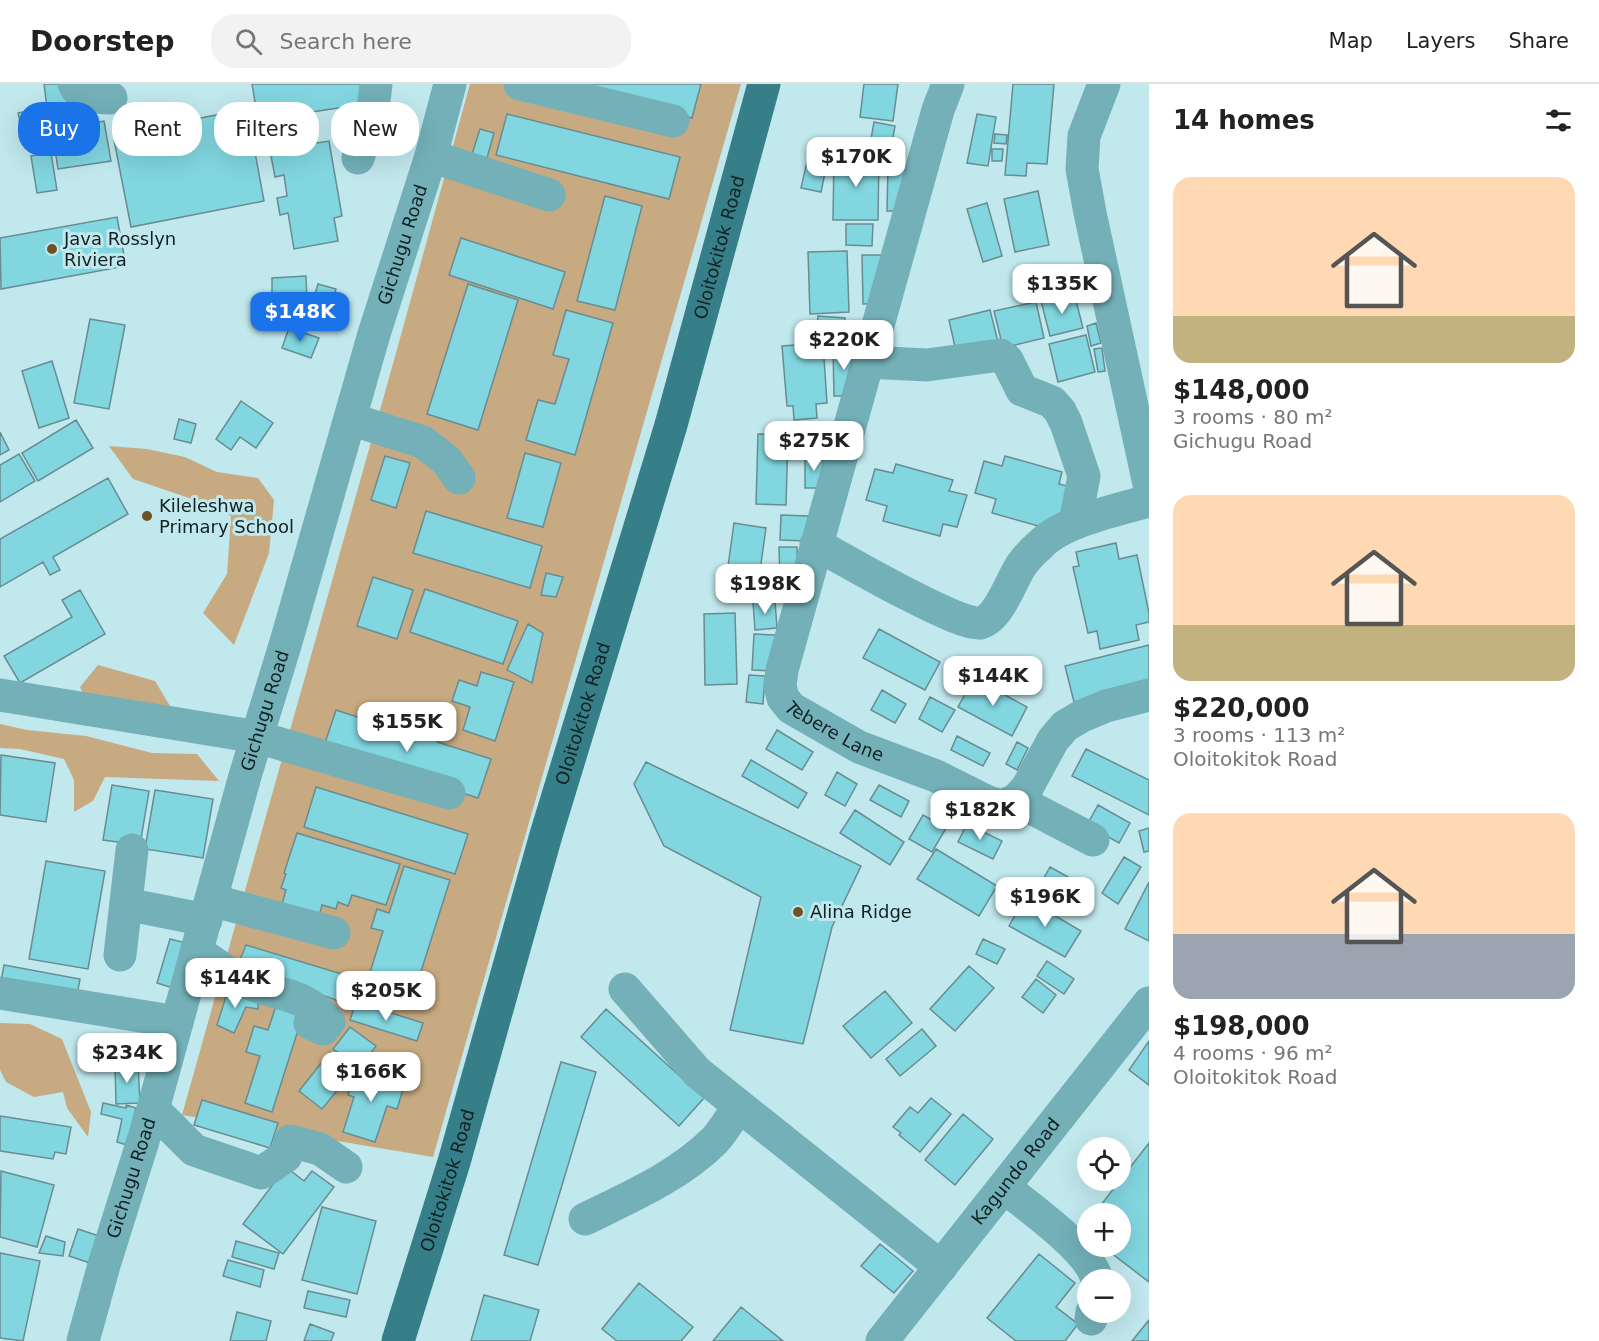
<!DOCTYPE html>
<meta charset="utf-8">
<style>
body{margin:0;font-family:"DejaVu Sans",sans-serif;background:#f2f2f2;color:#222;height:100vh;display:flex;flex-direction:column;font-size:22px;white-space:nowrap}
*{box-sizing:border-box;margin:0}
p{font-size:20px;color:#767676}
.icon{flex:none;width:33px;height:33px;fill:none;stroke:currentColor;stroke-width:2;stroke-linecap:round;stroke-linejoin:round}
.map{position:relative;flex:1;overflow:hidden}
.drawer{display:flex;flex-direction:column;background:#fff;width:450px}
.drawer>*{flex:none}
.top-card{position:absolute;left:18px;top:18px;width:570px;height:54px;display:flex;gap:12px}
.fabs{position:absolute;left:1077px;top:1053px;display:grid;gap:12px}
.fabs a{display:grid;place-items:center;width:54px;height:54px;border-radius:50%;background:#fff;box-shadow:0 6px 24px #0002;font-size:30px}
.price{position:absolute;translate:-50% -51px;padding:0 14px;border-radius:12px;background:#fff;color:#222;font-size:20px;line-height:39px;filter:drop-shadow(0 2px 3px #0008)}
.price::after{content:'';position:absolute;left:50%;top:36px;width:18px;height:14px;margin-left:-9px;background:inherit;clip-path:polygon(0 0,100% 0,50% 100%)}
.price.active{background:#1a73e8;color:#fff}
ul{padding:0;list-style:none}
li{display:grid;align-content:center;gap:12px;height:318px;padding:0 24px}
li span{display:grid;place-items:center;height:186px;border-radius:18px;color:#555}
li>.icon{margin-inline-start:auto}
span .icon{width:108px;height:108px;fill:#fffc;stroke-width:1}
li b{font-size:26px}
h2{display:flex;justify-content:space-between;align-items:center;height:72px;padding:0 24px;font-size:26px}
.pill{padding:0 21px;border-radius:24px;background:#fff;box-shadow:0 6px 24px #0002;font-size:21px;line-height:54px}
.pill.active{background:#1a73e8;color:#fff}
header{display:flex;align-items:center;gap:36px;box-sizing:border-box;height:84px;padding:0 30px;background:#fff;border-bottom:2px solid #e0e0e0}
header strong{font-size:28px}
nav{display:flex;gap:33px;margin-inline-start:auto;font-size:21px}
.search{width:420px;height:54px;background:#f2f2f2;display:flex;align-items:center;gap:15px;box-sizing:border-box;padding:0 21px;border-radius:24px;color:#767676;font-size:22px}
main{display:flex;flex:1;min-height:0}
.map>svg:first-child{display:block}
</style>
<header>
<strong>Doorstep</strong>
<div class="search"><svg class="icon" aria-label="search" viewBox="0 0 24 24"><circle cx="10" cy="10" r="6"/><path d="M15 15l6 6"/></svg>Search here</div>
<nav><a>Map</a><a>Layers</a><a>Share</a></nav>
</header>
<main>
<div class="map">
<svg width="1149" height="1257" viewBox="0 0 1149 1257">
<rect width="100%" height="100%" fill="#c0e8ed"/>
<path fill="#c7aa81" d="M470,0H741L433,1073L182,1031L396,269Z
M109,362L147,365L185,373L217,388L258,394L274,416L269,469L234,561L203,529L227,490L231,432L189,414L133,395Z
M98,581L155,597L170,622L141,645L96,637L80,603Z
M0,640L27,646L86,652L152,669L197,670L219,697L105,693L93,717L74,728V696L64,675L20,665L0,664Z
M0,939L30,940L62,955L91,1028L88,1053L67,1024L63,1008L34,1013L6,998L0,986Z"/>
<path fill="#82d6e0" stroke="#688c91" stroke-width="1.5" d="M44,0H65L68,21L47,24Z
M252,0H370L372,19L258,36Z
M557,0H701L692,34Z
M864,0H898L893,37L860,33Z
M1013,0H1054L1047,80L1027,79L1026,92L1005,91Z
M41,24L46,46L23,51L18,29Z
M247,25L264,117L131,143L113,51Z
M507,30L680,73L669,115L496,71Z
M977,30L996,33L988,82L967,79Z
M104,37L111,77L58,85L52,46Z
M874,38L895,42L891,65L870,61Z
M313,40L317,59L329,57L342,132L334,134L338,157L294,165L288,129L280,131L277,114L287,112L284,91L275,93L271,72L280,70L276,46Z
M480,45L494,49L487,74L472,70Z
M995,50L1007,51L1006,60L994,59Z
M812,56L831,60L821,108L801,104Z
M992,65H1003L1002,77H992Z
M51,69L57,106L37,109L31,72Z
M834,72H879L878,136H833Z
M888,82H906L905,127H887Z
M1038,107L1049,161L1015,168L1004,115Z
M605,112L642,122L615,226L577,217Z
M987,119L1002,172L983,178L967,125Z
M117,133L126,182L1,205L0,154Z
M846,140H873L872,162L846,161Z
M461,154L565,188L553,225L449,191Z
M847,167L849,228L810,230L808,168Z
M862,171H881L882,219L863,220Z
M306,192L307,217L272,219V194Z
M318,200L336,205L326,241L307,237Z
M468,200L518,216L478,346L427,330Z
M1074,209L1083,244L1050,252L1041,217Z
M1036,218L1044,254L1003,264L994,227Z
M566,226L613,239L575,371L526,356L538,316L555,320L569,275L553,271Z
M990,226L999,262L957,272L949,236Z
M818,232L845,234L843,255L816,253Z
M90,235L125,241L109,325L74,319Z
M1096,239L1101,259L1091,262L1087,242Z
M289,244L319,254L311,274L282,264Z
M1086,251L1095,288L1058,298L1049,260Z
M823,259L827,319L816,320L817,334L794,336L793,322H787L782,262Z
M833,262H853L854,312H834Z
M1102,264L1105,287L1098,288L1094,265Z
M52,277L69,334L39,344L22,287Z
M241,317L273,339L256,364L240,353L231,366L216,355Z
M179,335L196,340L191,359L174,355Z
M76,336L93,364L38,397L22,369Z
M804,338L830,340L829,363L803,361Z
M0,348L9,366L0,371Z
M758,350L788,351L786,421L756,420Z
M525,369L561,379L543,443L507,434Z
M19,370L35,397L0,418V381Z
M805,371H823L824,404H805Z
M385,372L410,379L396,424L371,416Z
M1005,372L1062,388L1059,400L1076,404L1067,436L1049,445L992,429L996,415L975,409L984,377L1002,382Z
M896,380L953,396L949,407L967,411L957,443L943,440L940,452L883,437L887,422L866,416L875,385L893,389Z
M108,394L128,430L53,473L60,486L50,491L43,478L0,503V455Z
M426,427L542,462L530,504L413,469Z
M781,431L808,432V457L780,456Z
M734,439L766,444L757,508L725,504Z
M1116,459L1119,475L1137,471L1149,529V538L1136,541L1139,556L1100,565L1097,547L1088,549L1073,483L1079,482L1076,468Z
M779,463H797L798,498L780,499Z
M546,489L563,493L556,513L541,511Z
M373,493L413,506L397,555L357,542Z
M425,505L518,537L503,580L410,548Z
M80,506L105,550L20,599L4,572L72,533L62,516Z
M775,517L777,544L755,546L753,518Z
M735,529L737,600L705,601L704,530Z
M528,540L543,549L532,599L507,586Z
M879,545L940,578L925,606L863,574Z
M754,550L775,551L774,587L752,586Z
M1149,561V599L1074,618L1065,582Z
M481,588L514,598L495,657L463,646L470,623L452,617L459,596L477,602Z
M749,591L765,592L763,620L746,618Z
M974,594L1027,623L1012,652L958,623Z
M882,606L906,620L895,639L871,626Z
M930,613L955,626L942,648L919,635Z
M336,626L385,642L387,636L439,652L437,658L491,675L478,714L323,665Z
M777,646L813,668L802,686L766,665Z
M957,652L990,669L983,682L951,666Z
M1017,658L1028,664L1017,686L1006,680Z
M1086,665L1149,696V731L1072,692Z
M1,671L55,679L46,738L0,731Z
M751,676L807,709L798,724L742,692Z
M646,678L861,782L832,843L803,960L730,946L761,813L664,762L634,700Z
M837,688L857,700L845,722L825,711Z
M112,701L149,707L140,761L103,756Z
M879,701L909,717L901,733L870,716Z
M316,703L468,750L455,790L304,743Z
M155,706L213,715L203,774L145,765Z
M941,721L955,729L932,768L909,755L923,731L932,736Z
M1098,721L1130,739L1119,759L1087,741Z
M855,726L904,758L890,781L840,749Z
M967,740L1002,757L993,775L958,758Z
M1149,744V767L1144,768L1139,747Z
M297,749L400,780L386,821L352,811L348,822L338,818L336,825L322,821L319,832L282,820L286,806L281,804L286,790L284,789Z
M936,765L997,802L979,832L917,795Z
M1124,773L1141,783L1118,820L1102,809Z
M46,777L105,787L88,885L29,875Z
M404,782L450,796L411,919L365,904L383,847L371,844L377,825L389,829Z
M1050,783L1086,803L1075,823L1039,803Z
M1149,798V857L1125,845Z
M1025,814L1081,847L1065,873L1009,842Z
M170,855L186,859L173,904L157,899Z
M983,855L1005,865L997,880L976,870Z
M246,861L355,894L347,920L238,881Z
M1047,877L1074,895L1064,910L1037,892Z
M4,881L80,895L77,911L1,897Z
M969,882L994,904L955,947L930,925Z
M1036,895L1056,911L1043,929L1022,913Z
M229,903L258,917V925L246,923L234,949L217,941Z
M885,907L912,939L871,974L843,942Z
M279,913L306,921L272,1028L245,1019L260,972L246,968L254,942L268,946Z
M356,918L423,939L417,957L350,936Z
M606,925L704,1014L679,1042L581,953Z
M350,943L376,962L360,984L333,965Z
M922,945L936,962L900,992L886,975Z
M1149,957V1001L1129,986Z
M330,968L354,986L322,1025L299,1007Z
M561,978L596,988L538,1181L504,1171Z
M138,979L140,1019L116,1020L115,980Z
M356,986L363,988L364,986L405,999L397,1025L387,1022L375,1058L343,1048L354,1013L348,1011Z
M931,1014L951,1030L920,1068L899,1051L901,1049L893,1043L910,1023L918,1029Z
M202,1016L278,1039L270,1064L194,1041Z
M103,1019L126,1024V1021L136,1024L127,1061L117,1058L122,1035L101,1030Z
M963,1030L993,1055L955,1101L925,1076Z
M0,1032L71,1043L66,1070L55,1068L53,1075L0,1067Z
M1149,1059V1198L1102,1162H1120V1130H1094Z
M286,1083L304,1097L312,1087L334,1103L283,1170L243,1140Z
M1,1087L54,1101L37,1163L0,1153Z
M322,1123L376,1137L357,1210L302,1196Z
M78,1145L99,1152L90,1179L69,1172Z
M46,1152L65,1158L63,1172L39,1169Z
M236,1157L279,1169L274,1185L232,1173Z
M880,1160L913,1187L894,1209L861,1182Z
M0,1169L40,1177L23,1257L0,1254Z
M1039,1170L1075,1199L1056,1223L1078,1240L1065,1257H1016L987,1234Z
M228,1176L264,1186L260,1203L223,1192Z
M639,1199L693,1243L681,1257H617L602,1245Z
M308,1207L350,1216L346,1233L304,1224Z
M484,1211L539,1226L530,1257H471Z
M741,1223L783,1257H713Z
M237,1228L271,1237L266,1257H230Z
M1149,1236V1257H1132Z
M310,1240L334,1249L331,1257H304Z"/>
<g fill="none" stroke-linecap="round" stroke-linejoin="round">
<g stroke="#73b0b8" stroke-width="33">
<path d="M74,0C81,16 95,13 111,14"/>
<path d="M520,0L673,37"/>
<path id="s1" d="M948,0L938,26L782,586L780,602L783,614L791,624L859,663L936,692L988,718L1002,722L1016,716L1027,704L1053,656L1065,642L1082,632L1106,622L1149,611"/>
<path d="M1104,0L1084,52L1082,85L1090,129L1149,400"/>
<path d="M431,72L549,111"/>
<path d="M358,74L372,33L376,0"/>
<path d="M867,278L927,281L1000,271L1007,276L1022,306L1052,318L1060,327L1066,339L1084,392L1075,439"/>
<path d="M350,335L423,358L446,376L459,394"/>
<path d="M816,460C841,474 960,543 980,539C998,535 1010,500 1019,485C1024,476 1032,468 1040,461C1063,437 1117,426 1149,417"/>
<path d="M0,611L257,653L449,709"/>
<path d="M1016,716L1093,756"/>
<path d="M211,816L334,849"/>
<path d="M126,820L206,836"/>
<path d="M198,868C213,878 229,891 246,898C281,913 301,907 329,938L323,945L310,939"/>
<path d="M120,871L132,766"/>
<path d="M625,905L697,988L941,1183"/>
<path d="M0,909L177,938"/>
<path d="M153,1025L194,1066L261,1089L286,1072L290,1057L320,1065L346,1083"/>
<path d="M1004,1103C1028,1123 1091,1166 1097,1196"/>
<path d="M585,1135C630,1113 679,1092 715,1056C724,1046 731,1033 739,1023"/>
<path d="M1091,1235L1092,1228"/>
<path id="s2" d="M83,1257L104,1181L153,1025L245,692L286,558L374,250L431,72L450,0"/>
<path id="s3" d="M882,1257L1149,919"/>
</g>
<path stroke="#377f88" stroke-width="33" id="s4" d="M398,1257L454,1078L546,751L671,341L764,0"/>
</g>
<g fill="#6e5124" stroke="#c0e8ed" stroke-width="2">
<circle cx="52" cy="165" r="6"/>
<circle cx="147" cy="432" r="6"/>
<circle cx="798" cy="828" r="6"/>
</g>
<g text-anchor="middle" stroke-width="6" stroke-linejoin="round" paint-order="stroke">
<g font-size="18" fill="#122123" stroke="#c0e8ed" text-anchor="start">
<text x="64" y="161">Java Rosslyn<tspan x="64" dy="21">Riviera</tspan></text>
<text x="159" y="428">Kileleshwa<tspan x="159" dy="21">Primary School</tspan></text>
<text x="810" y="834">Alina Ridge</text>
</g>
<g font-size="18" fill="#122123" stroke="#c0e8ed">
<text dy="6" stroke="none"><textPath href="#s2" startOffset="1142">Gichugu Road</textPath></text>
<text dy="6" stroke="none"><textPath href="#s4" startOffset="1140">Oloitokitok Road</textPath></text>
<text dy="6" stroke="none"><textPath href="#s2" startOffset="656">Gichugu Road</textPath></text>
<text dy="6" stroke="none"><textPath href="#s4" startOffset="654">Oloitokitok Road</textPath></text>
<text dy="6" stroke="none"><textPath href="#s1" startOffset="700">Tebere Lane</textPath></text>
<text dy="6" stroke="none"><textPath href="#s3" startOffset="216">Kagundo Road</textPath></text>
<text dy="6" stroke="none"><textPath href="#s2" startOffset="170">Gichugu Road</textPath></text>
<text dy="6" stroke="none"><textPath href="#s4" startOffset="168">Oloitokitok Road</textPath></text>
</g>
</g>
</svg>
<div class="fabs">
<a><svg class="icon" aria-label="locate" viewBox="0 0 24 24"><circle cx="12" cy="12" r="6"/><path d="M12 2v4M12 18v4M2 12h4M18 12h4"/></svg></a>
<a>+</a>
<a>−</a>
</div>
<b class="price" style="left:856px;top:104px">$170K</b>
<b class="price" style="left:1062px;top:231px">$135K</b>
<b class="price active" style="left:300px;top:259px">$148K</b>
<b class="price" style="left:844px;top:287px">$220K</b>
<b class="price" style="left:814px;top:388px">$275K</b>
<b class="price" style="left:765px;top:531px">$198K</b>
<b class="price" style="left:993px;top:623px">$144K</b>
<b class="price" style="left:407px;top:669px">$155K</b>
<b class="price" style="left:980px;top:757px">$182K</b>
<b class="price" style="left:1045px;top:844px">$196K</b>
<b class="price" style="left:235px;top:925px">$144K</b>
<b class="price" style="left:386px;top:938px">$205K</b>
<b class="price" style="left:127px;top:1000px">$234K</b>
<b class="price" style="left:371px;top:1019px">$166K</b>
<div class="top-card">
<a class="pill active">Buy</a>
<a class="pill">Rent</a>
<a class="pill">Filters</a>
<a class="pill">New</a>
</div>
</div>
<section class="drawer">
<h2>14 homes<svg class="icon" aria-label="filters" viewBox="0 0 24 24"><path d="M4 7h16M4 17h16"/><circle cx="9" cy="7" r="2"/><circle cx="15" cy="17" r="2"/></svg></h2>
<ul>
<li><span style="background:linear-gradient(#ffd9b3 75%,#c2b280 0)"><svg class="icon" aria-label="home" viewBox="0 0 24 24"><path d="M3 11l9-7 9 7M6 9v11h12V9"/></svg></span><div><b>$148,000</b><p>3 rooms · 80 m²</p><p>Gichugu Road</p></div></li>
<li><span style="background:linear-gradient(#ffd9b3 70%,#c2b280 0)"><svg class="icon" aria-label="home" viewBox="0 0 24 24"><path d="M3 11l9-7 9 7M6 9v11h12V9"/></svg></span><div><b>$220,000</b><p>3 rooms · 113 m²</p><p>Oloitokitok Road</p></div></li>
<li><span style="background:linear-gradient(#ffd9b3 65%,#9aa5b1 0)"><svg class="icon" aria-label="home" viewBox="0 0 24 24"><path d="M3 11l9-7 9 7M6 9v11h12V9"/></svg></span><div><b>$198,000</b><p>4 rooms · 96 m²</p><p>Oloitokitok Road</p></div></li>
</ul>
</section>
</main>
